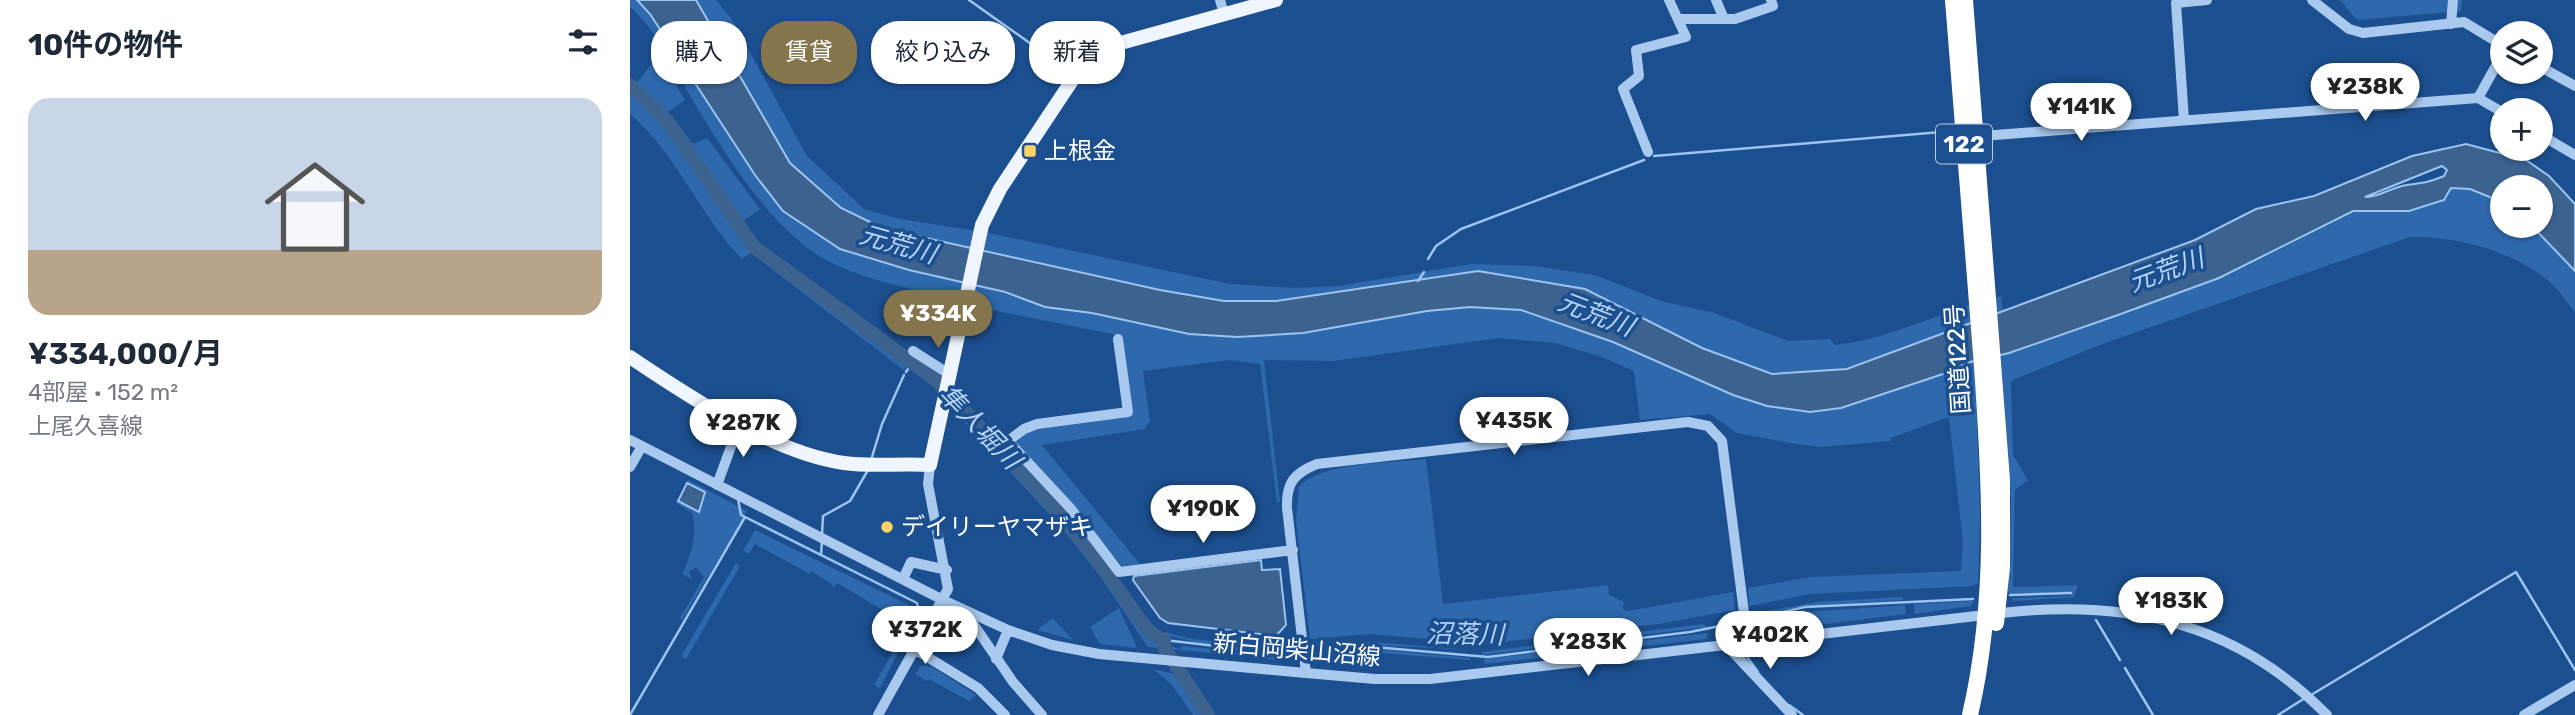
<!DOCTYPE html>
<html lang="ja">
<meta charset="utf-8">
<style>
body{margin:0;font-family:Rubik,"Noto Sans JP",sans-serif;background:#f6f6f7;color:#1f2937;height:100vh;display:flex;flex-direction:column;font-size:26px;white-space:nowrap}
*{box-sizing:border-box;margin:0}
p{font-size:23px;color:#747a83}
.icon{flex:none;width:38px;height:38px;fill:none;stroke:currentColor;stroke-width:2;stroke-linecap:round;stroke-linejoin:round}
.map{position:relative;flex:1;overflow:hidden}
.panel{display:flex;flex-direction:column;background:#fff;width:630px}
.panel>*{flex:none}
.hud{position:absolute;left:21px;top:21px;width:665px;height:63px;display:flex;gap:14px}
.buttons{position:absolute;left:1860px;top:21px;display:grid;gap:14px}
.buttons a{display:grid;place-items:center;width:63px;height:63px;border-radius:50%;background:#fff;box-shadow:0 2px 5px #0004;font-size:35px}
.price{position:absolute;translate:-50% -60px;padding:0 16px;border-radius:24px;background:#fff;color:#222;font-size:23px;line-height:46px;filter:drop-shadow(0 2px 4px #0008)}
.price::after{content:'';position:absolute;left:50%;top:42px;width:21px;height:16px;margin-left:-10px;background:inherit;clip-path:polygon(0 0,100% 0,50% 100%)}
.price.current{background:#84754c;color:#fff}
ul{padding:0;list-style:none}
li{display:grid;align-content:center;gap:14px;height:371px;padding:0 28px}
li+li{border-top:2px solid #e0e1e3}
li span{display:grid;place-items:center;height:217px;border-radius:21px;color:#555}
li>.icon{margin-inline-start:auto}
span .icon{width:126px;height:126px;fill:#fffc;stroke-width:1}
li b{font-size:30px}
h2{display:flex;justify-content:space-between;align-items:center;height:84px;padding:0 28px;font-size:30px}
.pill{padding:0 24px;border-radius:28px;background:#fff;box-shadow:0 2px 5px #0004;font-size:24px;line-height:63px}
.pill.current{background:#84754c;color:#fff}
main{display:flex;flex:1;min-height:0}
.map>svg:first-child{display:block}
</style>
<main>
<section class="panel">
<h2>10件の物件<svg class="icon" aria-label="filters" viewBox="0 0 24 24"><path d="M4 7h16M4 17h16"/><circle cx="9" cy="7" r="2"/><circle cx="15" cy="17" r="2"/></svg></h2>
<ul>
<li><span style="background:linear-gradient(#c9d6e8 70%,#b9a48a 0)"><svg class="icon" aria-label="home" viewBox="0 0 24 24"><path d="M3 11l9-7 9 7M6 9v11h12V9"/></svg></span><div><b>¥334,000/月</b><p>4部屋 · 152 m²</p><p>上尾久喜線</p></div></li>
</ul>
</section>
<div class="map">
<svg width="1945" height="715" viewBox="0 0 1945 715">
<rect width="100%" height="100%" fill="#1b4f8f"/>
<path fill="#2e69ad" d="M0,0H7L20,14L125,175L153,211L332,280L415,307L462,313L559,334L608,337L673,333L797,311L840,307L891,310L983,342L1137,406L1181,412L1211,408L1313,374L1340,362L1379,353L1488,315L1589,278L1723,211H1779L1821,188L1840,189L1872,202V226H1902L1945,271V312C1937,303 1930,291 1921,283C1885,251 1826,236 1780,237L1475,343L1385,379L1381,383L1383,455L1398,480L1385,490L1383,587L1448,585L1444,597L1384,601L1381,598L1441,596V592L1380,594L1378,591L1381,499L1371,373L1346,386V389L1350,516L1348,583L1343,586L1180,594L1119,606L1118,588L1180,577L1331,571L1333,542L1319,417L1261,438V441L1190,447L1161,443L1107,433L1080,414L1010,420L1004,371L972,357L925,343L869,338L703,361L634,360L650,502H647L630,364L599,360L513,371L520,421L515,429L412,445L510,564L492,566L385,444V440L406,428L501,415L492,336L307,299V296C271,286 233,279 200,262C143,233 94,153 62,99C43,66 29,33 0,7Z
M66,0H86L101,18L177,156L234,209L270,219L354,232L600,284L665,288L709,286L841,264L904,266L965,275L1031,301L1084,313L1158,341L1200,339L1205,345C1263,339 1314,309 1371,296L1373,311L1217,369L1142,374L1072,348L955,289L848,271L646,301H594L530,290L278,234L242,223L211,208L160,163Z
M1710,0H1832L1831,11L1727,20Z
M28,55L55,100L38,112L63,144L77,138L130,209L112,222C81,173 49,124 5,86Z
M0,92C56,135 77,201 123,251L275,366V371L121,253L112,259C69,215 47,154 0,114Z
M342,409L435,510L525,630L563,639L649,647L659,651L570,643L522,632L448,530L340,413Z
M335,417L430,517L505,623L521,637L531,641L533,649L518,647L469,575L433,529L332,420Z
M796,459L813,604L978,585L979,595L994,602L993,609L998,611L1103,592L1105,610L1028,624L855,644L740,634L680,639L666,520L669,487C689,462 764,463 796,459Z
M58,480L117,511L52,620L50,618L74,577L66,567L59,572L62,579L52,574C61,555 68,534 62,513L46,503Z
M125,530L283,607L286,617L250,688L244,685L278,625L207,583L203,589L202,584L181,571L180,574L125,544L119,554L113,551Z
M106,563L110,566L56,659L51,656Z
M1271,597L1274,600L1175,606L1122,616L1130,612L1187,602Z
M1344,601L1341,606L1285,614L1284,604Z
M1275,605L1276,614L1133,632L1124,622L1175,612Z
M489,608L507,648L470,644L460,627Z
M423,618L443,640L407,630Z
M1072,624L1078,627L852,655V652Z
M1078,633L1076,639L855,664L854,659Z
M742,642L842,650L742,645L691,650V645Z
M539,646L551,649L553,646L660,657L657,661L541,649Z
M755,650L840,658L841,660L749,653L692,659V655Z
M291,665L302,667L346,695L339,701L299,679L297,681L285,674Z
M523,669L548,675L574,715H563L541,684Z"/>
<path fill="#3c6290" stroke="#9cc4f0" stroke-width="2" fill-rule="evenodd" d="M7,0H66L160,163L211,208L242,223L278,234L530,290L594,301H646L848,271L955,289L1072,348L1142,374L1217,369L1565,240L1626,209L1684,196L1782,156L1836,144L1896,160L1919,176L1945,204V271L1902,226H1911V187H1872V202L1840,189L1821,188L1814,200L1779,211H1723L1589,278L1488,315L1379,353L1340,362L1313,374L1211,408L1180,412L1137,406L1103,395L983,342L891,310L840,307L797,311L673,333L608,337L559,334L462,313L415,307L375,292L279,270L210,249L153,211L125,175L20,14ZM1812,166L1817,170L1814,176C1801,182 1791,183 1777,185C1761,187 1751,197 1735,197Z
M57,483L75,492L69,512L48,501Z
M631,560L632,570L650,569L656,625L646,636L538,623L530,618L503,580L504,576Z"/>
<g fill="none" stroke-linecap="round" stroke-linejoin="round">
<path stroke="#9cc4f0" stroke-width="2.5" d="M339,0L442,73
M1024,156L1323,131
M798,259L806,246L831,229L1014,160
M788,281L794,272
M276,372L282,363
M242,457L252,424L274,375
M108,499L111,515L287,603L289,615L271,648L278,652
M192,534L193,516L220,501L238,470
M191,555L192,541
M1380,595L1441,593
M1122,619L1175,607L1343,599
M1466,620L1490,660
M1094,627L1105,641
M534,640L655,654
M1109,646L1128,672
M688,653L744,647L858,657L1060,632L1105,623
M1495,668L1523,715
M1681,695L1886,572L1945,670
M1159,705L1173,715
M0,715L115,517
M1648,715L1675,698"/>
<path stroke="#3c6290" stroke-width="14" d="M0,85L38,122L123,246L306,380L413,495L465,557L510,620L522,634L534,640V647L578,715"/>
<path stroke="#a9c9ee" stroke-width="10" d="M590,0L594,14
M1086,0L1094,19H1105L1143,6L1141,0
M1682,0L1719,29L1733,33L1834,22L1872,45
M1048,19H1094
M1821,24L1823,0
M1911,67L1945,86
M1848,98L1872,112
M1554,120L1546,3L1577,0
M1911,135L1945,155
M1339,137L1848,98L1872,55
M1018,152L993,89L1009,76L1006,50L1056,37L1039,0
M488,339L498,412L407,424L394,429L378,441L441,509L489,572L663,550
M283,351L319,374
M0,440L313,600L378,630L422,645L469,654L676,673L745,679H800L1381,612C1504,600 1609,625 1697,715
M0,467L12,446
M87,485L110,422
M273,579L281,562L317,570
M342,622L383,682L412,715
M1098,647L1162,715
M286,650L348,688L375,715
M366,659L378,630
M676,673L657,508C656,483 664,473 687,464L1058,422L1078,426L1092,441L1118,644
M248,715L318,589L298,484L300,465
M1894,715L1945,685"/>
<path stroke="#f0f6ff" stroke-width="14" d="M0,357C58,396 145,454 214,463C242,467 271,463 300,465L352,225L370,189L447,73L464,56L487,44L646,0"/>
<path stroke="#fff" stroke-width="16" d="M1323,0C1332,122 1343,244 1352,366C1360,483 1367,599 1340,715
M1335,0L1372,480V567L1366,623"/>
</g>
<g fill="#ffd166" stroke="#1b4f8f" stroke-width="2.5">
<rect x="393" y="144" width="14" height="14" rx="3.5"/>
<circle cx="257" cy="527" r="7"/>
</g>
<g text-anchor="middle" stroke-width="7" stroke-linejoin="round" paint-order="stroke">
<rect fill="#1b4f8f" stroke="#bbcadd" stroke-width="2" x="1306" y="124.5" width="56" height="39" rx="5"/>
<g font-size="23" font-weight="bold" fill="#fff">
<text x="1334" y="152">122</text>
</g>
<g font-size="24" fill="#fff" stroke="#1b4f8f" text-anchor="start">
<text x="414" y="159">上根金</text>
<text x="271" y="535">デイリーヤマザキ</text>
</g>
<g font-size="24" fill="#fff" stroke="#1b4f8f">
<text transform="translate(1328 359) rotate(-94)" y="8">国道122号</text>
<text transform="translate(667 650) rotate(5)" y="8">新白岡柴山沼線</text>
</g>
<g font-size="26" font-style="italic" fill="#b5d3f5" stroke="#1b4f8f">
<text transform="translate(268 244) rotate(16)" y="9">元荒川</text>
<text transform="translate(1536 270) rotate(-20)" y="9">元荒川</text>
<text transform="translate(966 314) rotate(21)" y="9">元荒川</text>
<text transform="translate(350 427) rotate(46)" y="9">隼人堀川</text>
<text transform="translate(835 634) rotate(1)" y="9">沼落川</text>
</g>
</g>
</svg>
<div class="buttons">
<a><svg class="icon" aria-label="layers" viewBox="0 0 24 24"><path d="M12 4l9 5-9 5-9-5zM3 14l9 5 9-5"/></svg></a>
<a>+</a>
<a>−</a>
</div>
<b class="price" style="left:1735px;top:123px">¥238K</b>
<b class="price" style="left:1451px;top:143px">¥141K</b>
<b class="price current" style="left:308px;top:350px">¥334K</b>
<b class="price" style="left:884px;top:457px">¥435K</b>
<b class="price" style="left:113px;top:459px">¥287K</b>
<b class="price" style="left:573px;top:545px">¥190K</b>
<b class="price" style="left:1541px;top:637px">¥183K</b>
<b class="price" style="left:295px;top:666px">¥372K</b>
<b class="price" style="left:1140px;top:671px">¥402K</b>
<b class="price" style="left:958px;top:678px">¥283K</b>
<div class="hud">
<a class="pill">購入</a>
<a class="pill current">賃貸</a>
<a class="pill">絞り込み</a>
<a class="pill">新着</a>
</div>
</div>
</main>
